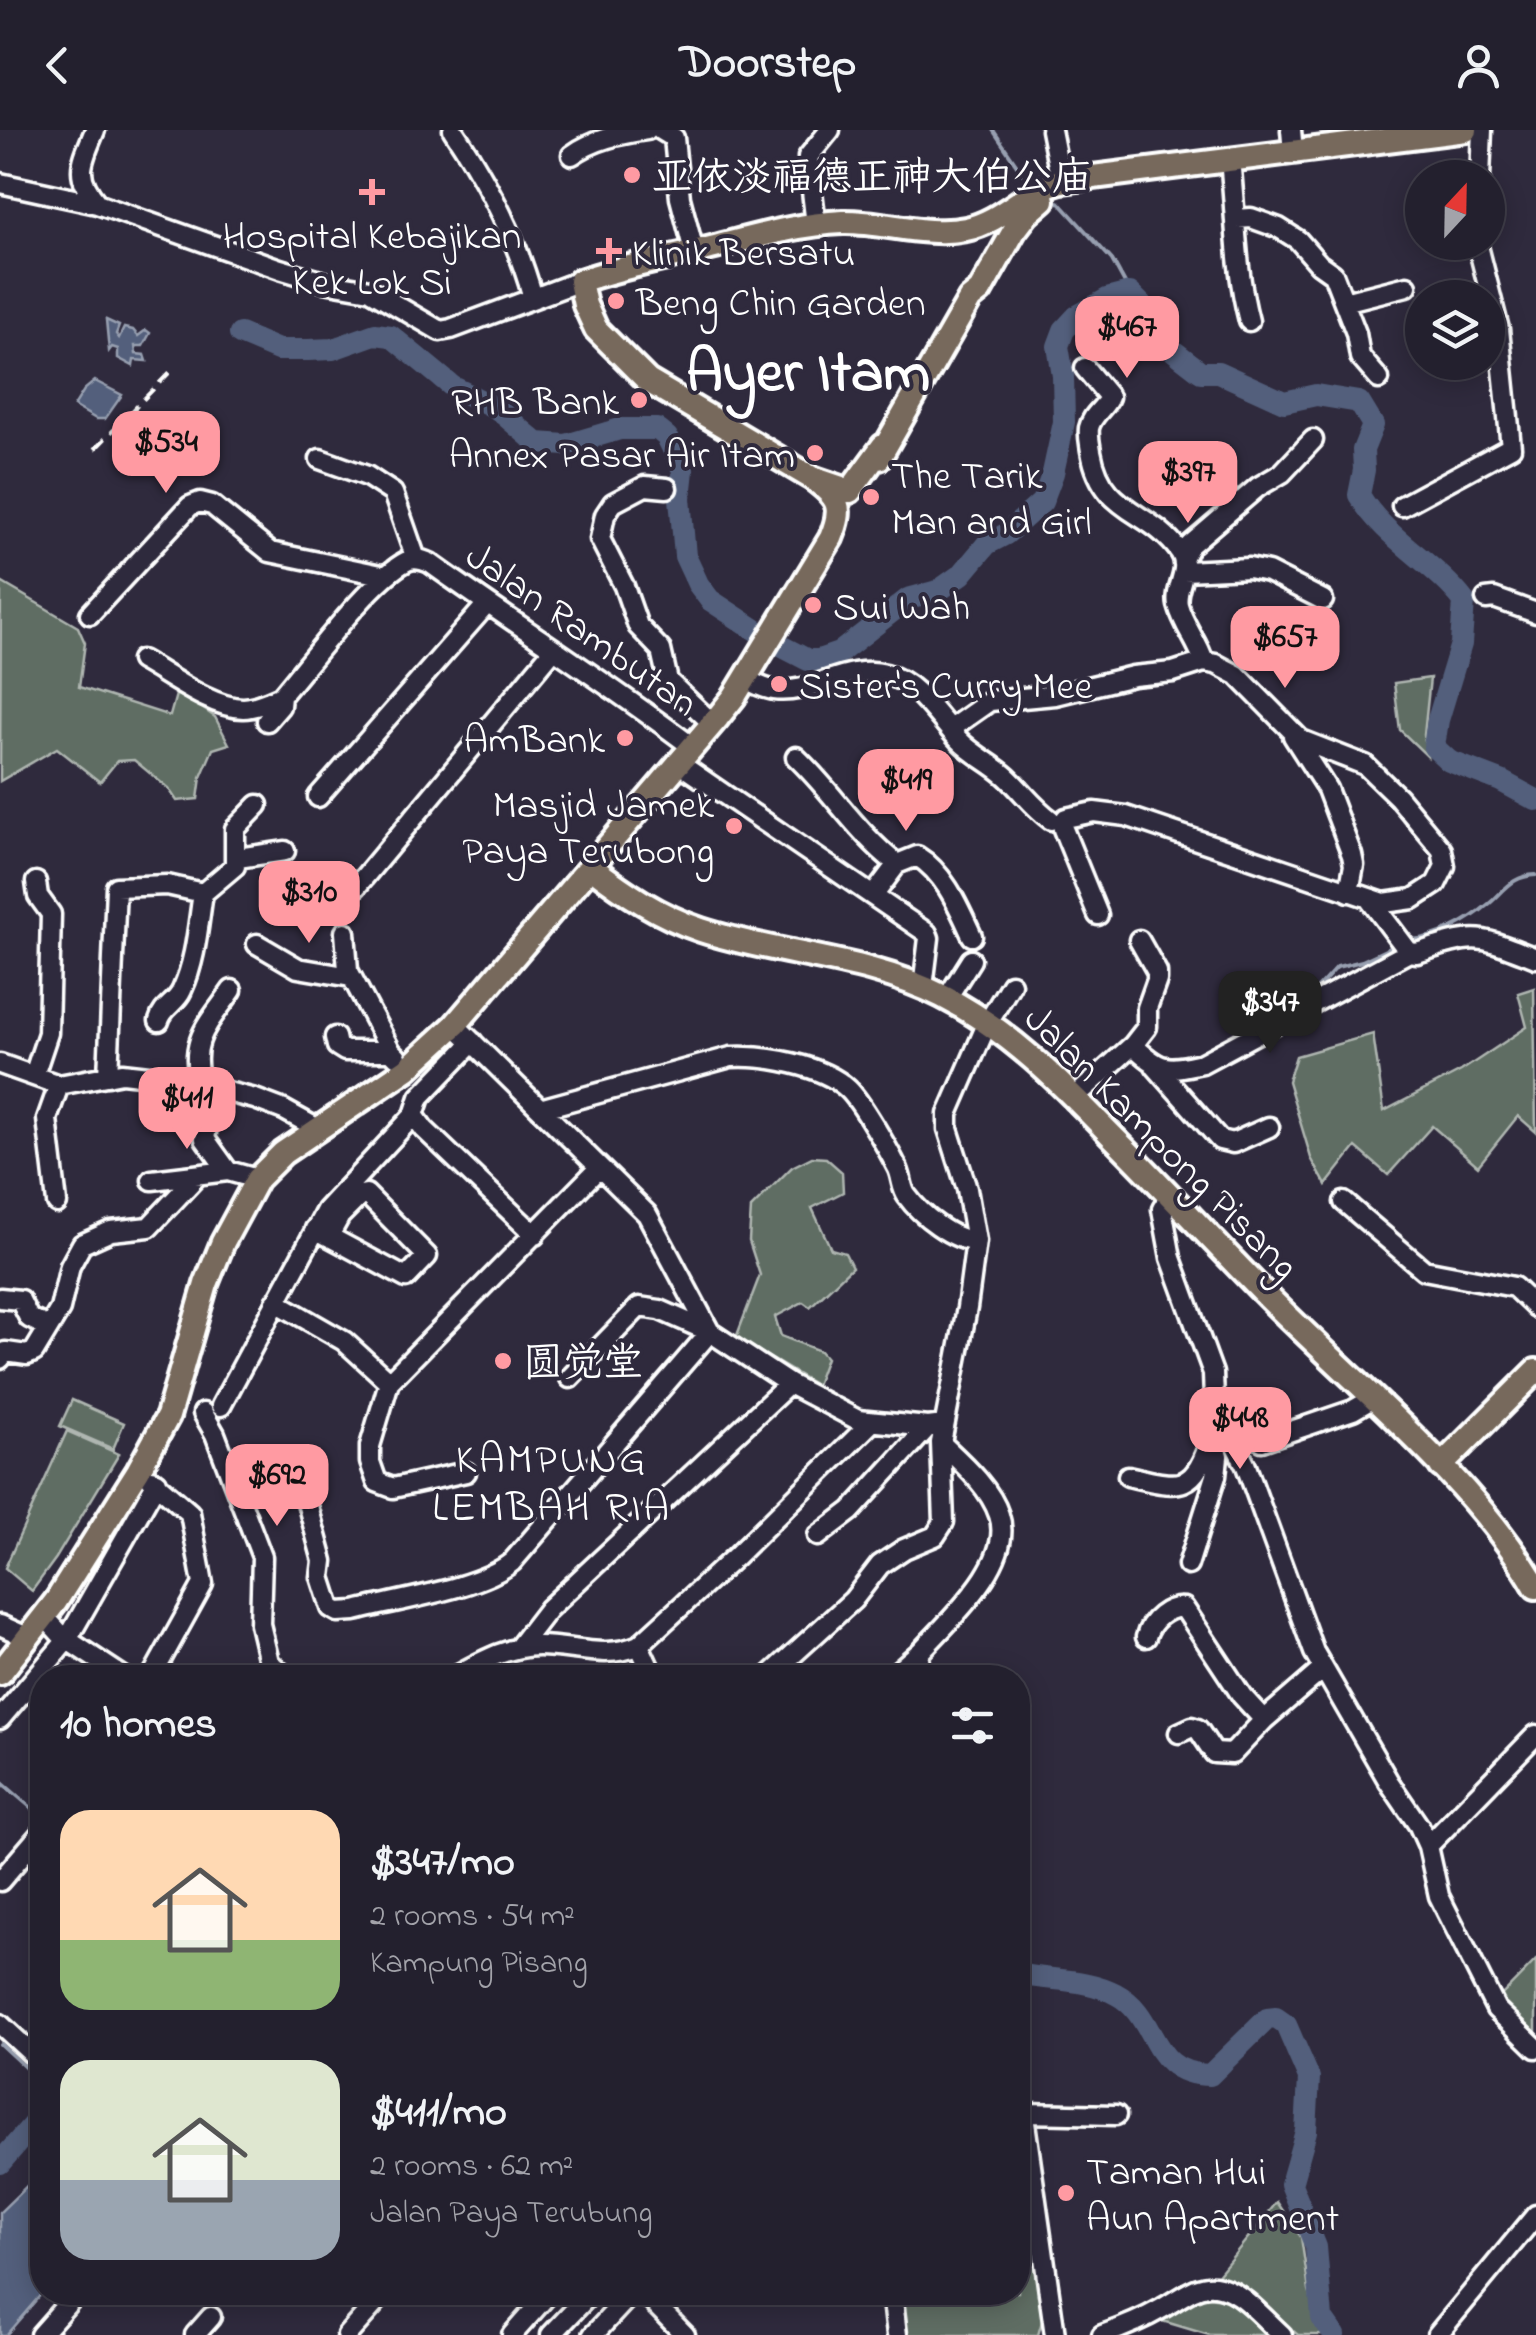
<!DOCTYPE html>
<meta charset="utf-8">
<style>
body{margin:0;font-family:"Indie Flower","LXGW WenKai TC",sans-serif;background:#2b2836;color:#f1f3f6;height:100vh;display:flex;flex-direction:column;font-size:38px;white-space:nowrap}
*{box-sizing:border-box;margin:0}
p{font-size:32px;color:#a3a3aa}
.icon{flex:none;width:55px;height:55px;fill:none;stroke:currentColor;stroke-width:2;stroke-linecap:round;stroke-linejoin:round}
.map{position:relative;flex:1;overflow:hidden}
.side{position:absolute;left:30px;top:1535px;width:1000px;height:640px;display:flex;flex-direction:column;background:#23202e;border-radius:40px;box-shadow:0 5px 25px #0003,0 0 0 2px #403e4a}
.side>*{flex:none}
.needle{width:65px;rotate:22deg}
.buttons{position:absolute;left:1405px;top:30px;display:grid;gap:20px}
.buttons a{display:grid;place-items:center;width:100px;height:100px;border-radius:50%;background:#23202e;box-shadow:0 5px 25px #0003,0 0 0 2px #403e4a;font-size:50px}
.price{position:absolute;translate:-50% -85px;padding:0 22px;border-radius:20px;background:#ff9aa2;color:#111;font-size:32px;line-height:65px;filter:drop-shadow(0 2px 5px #0008)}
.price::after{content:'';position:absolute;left:50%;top:60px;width:30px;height:22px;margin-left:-15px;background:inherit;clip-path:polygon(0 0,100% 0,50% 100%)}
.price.selected{background:#222;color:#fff}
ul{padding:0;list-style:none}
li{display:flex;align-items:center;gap:30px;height:250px;padding:0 30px}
li span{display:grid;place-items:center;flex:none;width:280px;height:200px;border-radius:30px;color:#555}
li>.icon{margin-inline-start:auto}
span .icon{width:120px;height:120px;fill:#fffc;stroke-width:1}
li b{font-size:42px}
h2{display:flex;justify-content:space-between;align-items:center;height:120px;padding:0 30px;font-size:42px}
header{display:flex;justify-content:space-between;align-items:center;height:130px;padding:0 30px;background:#23202e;font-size:45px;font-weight:700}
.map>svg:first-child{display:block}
</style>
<header><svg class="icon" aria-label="back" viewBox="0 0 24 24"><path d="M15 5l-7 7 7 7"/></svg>Doorstep<svg class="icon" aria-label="person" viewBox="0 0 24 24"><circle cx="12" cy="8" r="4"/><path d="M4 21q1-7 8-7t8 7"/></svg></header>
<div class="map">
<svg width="1536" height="2205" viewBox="0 0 1536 2205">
<rect width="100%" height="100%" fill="#2f2a3d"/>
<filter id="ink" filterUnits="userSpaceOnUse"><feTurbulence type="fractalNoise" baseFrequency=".01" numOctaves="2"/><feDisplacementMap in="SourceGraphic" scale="20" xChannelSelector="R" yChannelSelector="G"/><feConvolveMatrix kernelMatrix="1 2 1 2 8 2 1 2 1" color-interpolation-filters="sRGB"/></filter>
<g filter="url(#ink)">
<path fill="#5f6d63" stroke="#afb6b1" stroke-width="2.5" d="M1,452L78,497L85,513L79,557L170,586L177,561L215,587L229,614L213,619L201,647L198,669L177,671L169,659L134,630L117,631L100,652L57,618L0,651Z
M1430,548L1424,605L1427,626L1400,600L1394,553Z
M1534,858L1536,1002L1518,986L1478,1036L1432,996L1388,1045L1356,1017L1326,1055L1311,1028L1288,951L1296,926L1373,904L1384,981L1461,941L1527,897L1518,863Z
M812,1027L826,1028L842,1042L843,1062L812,1078L831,1119L845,1123L852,1137L810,1177L803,1172L775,1187L781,1206L820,1221L826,1228L816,1255L736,1208L760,1145L749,1111L751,1078L792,1037Z
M72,1270L124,1293L113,1319L60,1296Z
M67,1301L119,1324L56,1428L32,1461L5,1438Z
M1536,1830V1907L1508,1879L1500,1867Z
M1018,1983L1042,2191L1038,2205H908L901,2163L1018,2162Z
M1277,2072L1301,2107L1309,2161L1323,2205H1298L1243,2158L1217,2146Z
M1206,2167C1241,2169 1246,2181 1269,2205H1209L1159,2190L1187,2172Z"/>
<path fill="#525f7b" stroke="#979fb0" stroke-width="2.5" d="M106,190L119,196L116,204L119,208L124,198L133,200L138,206L146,200L150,203L143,216H135L136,224L145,225L147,231L134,230L133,236L118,228V219L112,217L109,221Z
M95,251L122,265L105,289H96L74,276L84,260Z
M39,2044L42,2047L43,2162L6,2205H0V2082Z"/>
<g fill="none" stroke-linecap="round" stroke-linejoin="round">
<path stroke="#979fb0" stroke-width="4" d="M993,0L1029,53
M1059,72L1112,130L1130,163
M1410,810C1437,809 1469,791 1490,773C1506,759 1512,746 1536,745
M1312,864L1337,837L1362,831L1396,815
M1251,878L1283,877L1304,868
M0,1651L41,1686
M0,1914L42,1953"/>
<path stroke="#525f7b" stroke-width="22" d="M240,204L278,220H308L333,219L375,204L391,206L453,257L496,278L537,313L566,315L620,299H657L667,307L683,340L680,368L685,426L698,454L710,470L777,514L808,530H819L839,523L908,469L938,461L962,444L987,414L1006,404L1042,372L1053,343L1064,292L1063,246L1058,216L1064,200L1077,186L1107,169L1130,163L1146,179L1162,212L1201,242H1218L1284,272L1316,265L1359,272L1373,295L1363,320L1364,340L1359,365C1384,408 1434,432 1464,471L1461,514L1438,590L1434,617L1449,631L1501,651L1536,670
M1018,1844C1049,1851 1087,1848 1116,1864C1160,1887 1147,1945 1210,1945L1267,1889L1276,1888L1286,1895L1309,1948L1306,2001L1291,2054L1316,2117L1322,2188L1334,2205
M0,2033L42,1984"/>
<g stroke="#fff" stroke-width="25">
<path id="minor" d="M95,0C82,32 73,44 97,73
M453,0C487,51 517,109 533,168
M661,0L674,8L680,68L694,121
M1051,0L1061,51
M1291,0L1293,22
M572,25C594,9 620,4 647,0
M1230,30C1236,84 1235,138 1249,191
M1480,48L1482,0
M0,53L97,74L280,139L324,152L370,160L440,201L451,199L580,151
M1237,89L1251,88L1279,98L1298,110L1319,134L1333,144L1356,203L1360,227L1379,249
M816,95L808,27L830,0
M1344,172L1407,156
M1085,238L1109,267C1105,278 1092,284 1089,298C1088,306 1090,314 1091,321C1102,385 1149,378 1180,422C1192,440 1174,457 1178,475C1183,495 1198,512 1204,532
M320,329L367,346L393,363L416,429
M667,358L645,356L613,373L605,385L600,409L624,456L638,496L661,520L668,551L713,594
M1402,376L1511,317L1499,199L1477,112
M1183,428L1190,415L1258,357L1282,343L1313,310
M1184,441L1249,438L1268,442L1323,470
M1486,469L1494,468L1536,483
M90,484L190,376L200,372L212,375L270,422L386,446
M141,530C169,545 211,578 243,578C255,578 270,571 281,566
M745,549C754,553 764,559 774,560C813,565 846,533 886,544C918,553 937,587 959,610C973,625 992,633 1007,647C1022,661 1034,678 1051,690
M267,591L280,576L281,566C310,532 371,449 407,431C415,427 423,430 430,433C516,495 607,552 691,616
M950,599L990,571L1055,565L1133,546L1173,542L1204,532L1216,534L1237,545L1301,610L1365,635L1398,667L1442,720L1445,736L1436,754L1413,769L1384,773L1126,686L1094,682L1066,688
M1293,606L1327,659L1352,725L1354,735L1349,762
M796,627C832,661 857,703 897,734L917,726C945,743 959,778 972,806
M677,632L927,803L929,808L923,857
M318,667L487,474
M1063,699L1098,785
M238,728L285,721
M356,757L553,520
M873,766L897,734
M1370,770L1409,822
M345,802L348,840L391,921
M257,814L298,838L351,847
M947,868L971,830
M159,891C163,876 176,874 182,860C196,830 198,795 203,763L235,736V699L258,675
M455,895L647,1084L710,1202L789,1254L858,1290L928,1297L944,1295
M335,907L337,916L345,921H391L397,927
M1133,915C1160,941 1166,941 1202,933L1409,822L1417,823C1479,803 1476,805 1536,828
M0,934L59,955L122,943L175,949L255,969L284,980L320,1000
M1155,936L1220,1010L1233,1013L1269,997
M34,945L48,903L51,784L38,766L36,752
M108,946L116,757L167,755L203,763
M201,956C188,910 207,896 232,860
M213,960L205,1009L228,1041
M1075,967L1133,915L1147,897V878L1157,850V842L1139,810
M540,979L731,927C764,925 823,935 848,959C861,971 888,1019 897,1037C902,1046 901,1058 907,1066C920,1084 953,1111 976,1111
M414,985L424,999L535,1105
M152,1050L228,1041L257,1049
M1170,1066L1162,1079L1171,1128L1213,1243L1214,1271L1246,1336L1314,1522L1389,1652L1419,1696L1428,1716L1439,1766L1496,1879L1536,1918
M1344,1072L1424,1140L1514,1157L1536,1178
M57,1073L47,989L59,955
M315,1099L406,1148L427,1126L366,1064L361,1065L340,1086L329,1106
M0,1168L20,1170L29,1188L48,1197
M276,1172L344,1211L389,1252
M0,1229L6,1222L27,1225L34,1222L60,1179L70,1136L82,1114L111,1101L149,1097L198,1045
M221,1276L326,1080L414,985L420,967L473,912
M203,1283L215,1304L262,1427L260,1494L269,1532L287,1548
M1262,1311L1353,1280L1372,1269
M466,1342L393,1358L377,1352L370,1332V1316L389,1252L599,1038
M299,1343L323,1431L321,1447L331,1478L338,1482L355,1481C397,1470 481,1458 512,1432L710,1202L660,1180L639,1177L570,1248
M1128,1346C1183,1359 1193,1362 1212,1306
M151,1349L190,1383L203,1454L151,1548
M818,1406L851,1381L928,1297
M1188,1435L1216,1346L1218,1326L1212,1305L1214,1275
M45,1487L63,1507L125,1548
M0,1495L29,1508
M1146,1507C1150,1491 1167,1476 1184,1478L1242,1566L1264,1590
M639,1515L654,1548
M518,1518L548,1479L789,1254
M451,1548C479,1533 506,1516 539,1516C572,1516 607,1530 639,1515L735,1427L871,1293
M767,1548L853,1470L880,1435L904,1419L935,1406L944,1392L941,1313L967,1178L976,1111L967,1059L948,999V984L988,892L1011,854
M890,1548L921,1521
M920,1548L918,1534L921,1521C950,1489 1015,1432 999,1385C990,1357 962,1333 941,1313
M0,1589L67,1510L157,1352
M1179,1603L1192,1597L1198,1599L1214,1623L1232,1624L1264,1590L1323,1539
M1428,1716L1536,1605
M0,1751L42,1702
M0,1894L42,1933
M1018,1943L1055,2205
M1025,1983L1116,1985
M643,2162L685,2205
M892,2162L897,2205
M40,2205L78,2162
M195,2205L211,2187
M347,2205L385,2162
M512,2205L550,2162
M551,2205L592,2162
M593,2205L633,2162
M1102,2205C1122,2198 1142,2190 1161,2179C1193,2161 1209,2141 1247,2172C1259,2182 1270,2194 1282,2205
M1437,2205L1536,2085"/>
</g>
<g stroke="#fff" stroke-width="30">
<path id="major" d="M883,316L850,361L812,348L648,251L596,199L585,175L580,151C621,137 664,129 707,119C751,108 797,94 843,92C883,91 926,107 966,99C1004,91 1025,60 1061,51L1466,0
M879,328L970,169L980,161L1014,101L1027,84L1043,70
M590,736C625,763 659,786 701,800C781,826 867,828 942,866C1009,900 1059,951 1111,1005C1163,1057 1213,1111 1264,1163C1352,1252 1474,1349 1536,1457
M1441,1336L1536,1241
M0,1543L56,1471L138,1341L168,1286L206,1154L223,1112L257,1049L283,1023L407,939L455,895L718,587L734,567L831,408C844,376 839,368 812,348"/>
</g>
<use href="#minor" stroke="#2f2a3d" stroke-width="18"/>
<use href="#major" stroke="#77695c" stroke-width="22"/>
<path stroke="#fff" stroke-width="4" stroke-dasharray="15 8" stroke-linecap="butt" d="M95,319L173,239"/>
</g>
</g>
<g fill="#ff9aa2" stroke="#2f2a3d" stroke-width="4">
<circle cx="632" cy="45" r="10"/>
<path d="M367 47h10v10h10v10h-10v10h-10v-10h-10v-10h10z"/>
<path d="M604 106h10v10h10v10h-10v10h-10v-10h-10v-10h10z"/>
<circle cx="616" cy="171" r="10"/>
<circle cx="639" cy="270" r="10"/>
<circle cx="815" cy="323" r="10"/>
<circle cx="871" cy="367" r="10"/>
<circle cx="813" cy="475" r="10"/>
<circle cx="779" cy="554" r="10"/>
<circle cx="625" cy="608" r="10"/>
<circle cx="734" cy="696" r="10"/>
<circle cx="503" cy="1231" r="10"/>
<circle cx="1066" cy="2063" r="10"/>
</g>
<g text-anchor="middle" stroke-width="8" stroke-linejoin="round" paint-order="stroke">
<g font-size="40" fill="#fff" stroke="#2f2a3d" text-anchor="start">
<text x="652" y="59">亚依淡福德正神大伯公庙</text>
<text x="372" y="118" text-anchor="middle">Hospital Kebajikan<tspan x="372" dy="46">Kek Lok Si</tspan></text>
<text x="632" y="135">Klinik Bersatu</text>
<text x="636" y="185">Beng Chin Garden</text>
<text x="619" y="284" text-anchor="end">RHB Bank</text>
<text x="795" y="337" text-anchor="end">Annex Pasar Air Itam</text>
<text x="891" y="358">The Tarik<tspan x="891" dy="46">Man and Girl</tspan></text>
<text x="833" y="489">Sui Wah</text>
<text x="799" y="568">Sister's Curry Mee</text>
<text x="605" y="622" text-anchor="end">AmBank</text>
<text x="714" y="687" text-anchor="end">Masjid Jamek<tspan x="714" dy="46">Paya Terubong</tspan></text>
<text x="523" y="1245">圆觉堂</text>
<text x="1086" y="2054">Taman Hui<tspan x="1086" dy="46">Aun Apartment</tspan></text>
</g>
<g font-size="40" fill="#fff" stroke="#2f2a3d">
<text transform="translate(583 498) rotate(35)" y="14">Jalan Rambutan</text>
<text transform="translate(1163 1011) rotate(45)" y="14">Jalan Kampong Pisang</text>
</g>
<g font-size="42" letter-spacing="2.5" fill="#fff" stroke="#2f2a3d">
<text x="552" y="1342">KAMPUNG<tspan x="552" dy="48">LEMBAH RIA</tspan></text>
</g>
<g font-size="60" font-weight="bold" fill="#fff" stroke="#2f2a3d">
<text x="808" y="260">Ayer Itam</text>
</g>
</g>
</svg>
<div class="buttons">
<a><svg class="needle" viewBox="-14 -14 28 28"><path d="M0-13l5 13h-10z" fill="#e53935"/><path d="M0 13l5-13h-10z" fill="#a3a3aa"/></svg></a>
<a><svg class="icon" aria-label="layers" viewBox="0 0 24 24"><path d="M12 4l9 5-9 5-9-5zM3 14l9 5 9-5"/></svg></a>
</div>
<b class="price" style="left:1127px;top:251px">$467</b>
<b class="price" style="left:166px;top:366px">$534</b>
<b class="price" style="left:1188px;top:396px">$397</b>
<b class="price" style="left:1285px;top:561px">$657</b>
<b class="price" style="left:906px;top:704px">$419</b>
<b class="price" style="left:309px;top:816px">$310</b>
<b class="price selected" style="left:1270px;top:926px">$347</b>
<b class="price" style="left:187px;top:1022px">$411</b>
<b class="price" style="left:1240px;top:1342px">$448</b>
<b class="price" style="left:277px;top:1399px">$692</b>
<section class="side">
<h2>10 homes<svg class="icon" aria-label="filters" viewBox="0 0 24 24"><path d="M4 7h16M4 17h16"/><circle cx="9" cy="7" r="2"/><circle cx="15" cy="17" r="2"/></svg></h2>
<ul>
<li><span style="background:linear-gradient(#ffd9b3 65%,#8fb573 0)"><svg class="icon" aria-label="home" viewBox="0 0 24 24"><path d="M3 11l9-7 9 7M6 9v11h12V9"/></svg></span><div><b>$347/mo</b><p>2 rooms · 54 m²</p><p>Kampung Pisang</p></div></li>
<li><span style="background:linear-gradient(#dfe7d0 60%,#9aa5b1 0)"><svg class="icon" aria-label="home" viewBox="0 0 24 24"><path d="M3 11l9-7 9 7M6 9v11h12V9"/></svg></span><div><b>$411/mo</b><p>2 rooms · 62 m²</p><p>Jalan Paya Terubung</p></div></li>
</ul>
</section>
</div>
